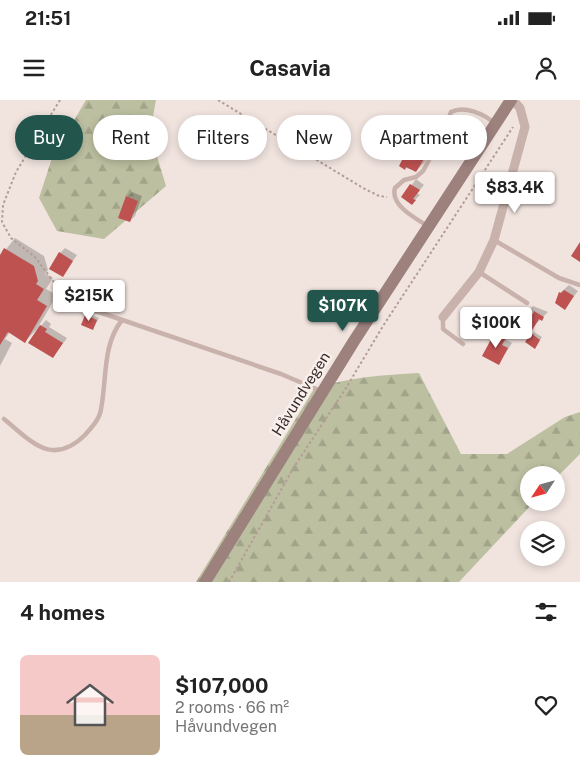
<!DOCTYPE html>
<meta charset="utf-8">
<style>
body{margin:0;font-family:"Public Sans",sans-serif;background:#f2f2f2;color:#222;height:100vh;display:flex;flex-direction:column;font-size:19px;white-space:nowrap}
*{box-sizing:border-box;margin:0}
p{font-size:16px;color:#767676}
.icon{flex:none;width:28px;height:28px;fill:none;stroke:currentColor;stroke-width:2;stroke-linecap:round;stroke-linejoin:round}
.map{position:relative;height:482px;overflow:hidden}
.panel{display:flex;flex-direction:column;background:#fff;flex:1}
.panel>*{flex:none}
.hud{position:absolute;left:15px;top:15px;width:550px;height:45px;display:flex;gap:10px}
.needle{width:32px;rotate:234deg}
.controls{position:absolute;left:520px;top:366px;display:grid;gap:10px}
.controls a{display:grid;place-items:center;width:45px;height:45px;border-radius:50%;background:#fff;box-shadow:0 2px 8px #0003;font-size:25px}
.price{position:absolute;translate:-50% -42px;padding:0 11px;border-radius:5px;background:#fff;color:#222;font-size:16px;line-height:32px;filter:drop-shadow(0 1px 2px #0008)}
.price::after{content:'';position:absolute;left:50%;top:30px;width:15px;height:11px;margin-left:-8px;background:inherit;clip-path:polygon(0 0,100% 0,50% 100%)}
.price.active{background:#22564d;color:#fff}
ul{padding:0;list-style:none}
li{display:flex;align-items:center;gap:15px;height:125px;padding:0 20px}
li+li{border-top:1px solid #e0e0e0}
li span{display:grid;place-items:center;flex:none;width:140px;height:100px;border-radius:8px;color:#555}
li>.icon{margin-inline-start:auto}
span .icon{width:60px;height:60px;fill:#fffc;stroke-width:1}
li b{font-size:21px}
h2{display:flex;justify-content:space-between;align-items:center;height:60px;padding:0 20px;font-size:21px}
.tag{padding:0 18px;border-radius:22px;background:#fff;box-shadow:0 2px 8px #0003;font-size:18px;line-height:45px}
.tag.active{background:#22564d;color:#fff}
.status{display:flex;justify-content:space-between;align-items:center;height:35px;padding:0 25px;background:#fff;direction:ltr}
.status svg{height:14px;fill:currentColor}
header{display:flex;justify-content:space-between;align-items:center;height:65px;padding:0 20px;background:#fff;font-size:22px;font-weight:700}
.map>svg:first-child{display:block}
</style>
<div class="status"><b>21:51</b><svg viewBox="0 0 49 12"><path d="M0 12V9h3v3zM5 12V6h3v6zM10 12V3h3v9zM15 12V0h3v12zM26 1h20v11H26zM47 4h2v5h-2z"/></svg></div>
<header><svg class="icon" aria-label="menu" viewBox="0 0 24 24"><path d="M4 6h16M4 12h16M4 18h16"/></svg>Casavia<svg class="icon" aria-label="person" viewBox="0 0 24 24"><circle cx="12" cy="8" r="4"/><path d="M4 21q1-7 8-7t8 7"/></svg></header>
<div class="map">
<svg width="580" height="482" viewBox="0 0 580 482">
<defs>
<pattern id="forest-firs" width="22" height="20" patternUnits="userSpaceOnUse" patternTransform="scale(1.25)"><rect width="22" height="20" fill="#bcbfa0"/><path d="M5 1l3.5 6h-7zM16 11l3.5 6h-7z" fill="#a2a48a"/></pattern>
</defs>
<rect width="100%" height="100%" fill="#f1e4df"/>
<path fill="url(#forest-firs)" d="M86,0H156L150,33L166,86L104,139L57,131L39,98L52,58Z
M419,273L461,354H507L565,317L580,312V354L556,378V375H529V402L533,403L459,482H196L314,289C348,277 383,275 419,273Z"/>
<path fill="#0003" d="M432,16L437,18L433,26L443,31L424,63L416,71L400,66L407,54L400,33L407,25L420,32Z
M416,79L424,85L417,93L420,95L412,103L403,97Z
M132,92L142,96L135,116L130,121L127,97Z
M15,138L44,156L48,170L45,174L53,178L46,189L57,195L37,229L25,241L10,232L5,239L12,243L0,266V157Z
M65,148L77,155L63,175L60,153Z
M569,185L578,191L565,208L560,193Z
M533,206L548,212L526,234L525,224L528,211Z
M88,214L99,218L93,229L86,216Z
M46,220L51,224L49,227L67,238L53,257L38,229Z
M501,228L510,233L506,240L512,243L499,263L496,233Z
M534,232L542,237L537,245L532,234Z"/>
<path fill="#bd5251" d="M424,23L430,26L426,34L436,39L416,72L406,67L405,70L399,66L405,54L391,46L399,32L413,40Z
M410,84L420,90L413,99L416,100L412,105L401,97Z
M126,96L138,101L130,122L118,118Z
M580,142V162L571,156Z
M4,148L34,166L38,181L36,184L44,189L37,200L47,206L25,243L8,232L0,245V155Z
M59,152L73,161L63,177L49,169Z
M564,190L574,196L565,210L555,203L559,192L561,193Z
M527,210L533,214L534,211L544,217L542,221L539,219L531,232L529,231L527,235L519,231L523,225L519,222Z
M85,215L97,220L93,230L81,225Z
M40,225L47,229L45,232L63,243L53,258L28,243Z
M495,232L506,238L502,245L508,248L499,265L482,256Z
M531,233L540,240L535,249L525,242Z"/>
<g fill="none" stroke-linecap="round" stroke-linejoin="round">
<path stroke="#b49c96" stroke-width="2" stroke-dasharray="2.5 2.5" stroke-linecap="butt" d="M60,0L16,72L3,105L2,122L11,138L35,157L56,185L80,205
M218,0L363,88L379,96L387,97
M229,482L294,367L346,288L383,226L513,27"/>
<path stroke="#c8b2ab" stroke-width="4.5" d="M426,125C415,118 390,105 395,88L404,80L416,77L423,71L442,36L451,12C464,5 485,14 495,24
M494,140L559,178L580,185
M479,172L527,203
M87,208L281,274L321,291
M443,217V229L463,244
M4,319C32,342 52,367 85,335C91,328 100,319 101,309C107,280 102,245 122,220"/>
<path stroke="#c8b2ab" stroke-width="9" d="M443,217L479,172L494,140L525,27L520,8L513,0"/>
<path stroke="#9c817d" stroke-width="12" d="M205,482L354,241L511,0"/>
</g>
<g text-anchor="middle" stroke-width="5" stroke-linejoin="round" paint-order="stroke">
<g font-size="15" fill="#372b2a" stroke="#f9efeb">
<text transform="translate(301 294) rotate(-58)" y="5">Håvundvegen</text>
</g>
</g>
</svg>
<div class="controls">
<a><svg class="needle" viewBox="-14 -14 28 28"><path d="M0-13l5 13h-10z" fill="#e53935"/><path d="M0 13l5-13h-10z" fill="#767676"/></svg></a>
<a><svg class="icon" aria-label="layers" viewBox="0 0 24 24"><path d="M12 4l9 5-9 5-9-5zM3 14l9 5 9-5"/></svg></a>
</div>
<b class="price" style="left:515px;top:114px">$83.4K</b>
<b class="price" style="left:89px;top:222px">$215K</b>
<b class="price active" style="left:343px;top:232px">$107K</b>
<b class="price" style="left:496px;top:249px">$100K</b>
<div class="hud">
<a class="tag active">Buy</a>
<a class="tag">Rent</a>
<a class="tag">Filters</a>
<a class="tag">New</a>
<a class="tag">Apartment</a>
</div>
</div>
<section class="panel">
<h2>4 homes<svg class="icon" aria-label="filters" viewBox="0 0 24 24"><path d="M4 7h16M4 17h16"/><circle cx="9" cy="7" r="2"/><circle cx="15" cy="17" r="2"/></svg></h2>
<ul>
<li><span style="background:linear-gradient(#f6c9c9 60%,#b9a48a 0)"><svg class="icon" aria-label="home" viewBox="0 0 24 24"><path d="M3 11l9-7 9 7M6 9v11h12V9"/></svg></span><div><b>$107,000</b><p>2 rooms · 66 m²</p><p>Håvundvegen</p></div><svg class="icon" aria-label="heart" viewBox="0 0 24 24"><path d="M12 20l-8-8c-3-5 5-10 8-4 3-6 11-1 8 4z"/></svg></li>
</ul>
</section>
